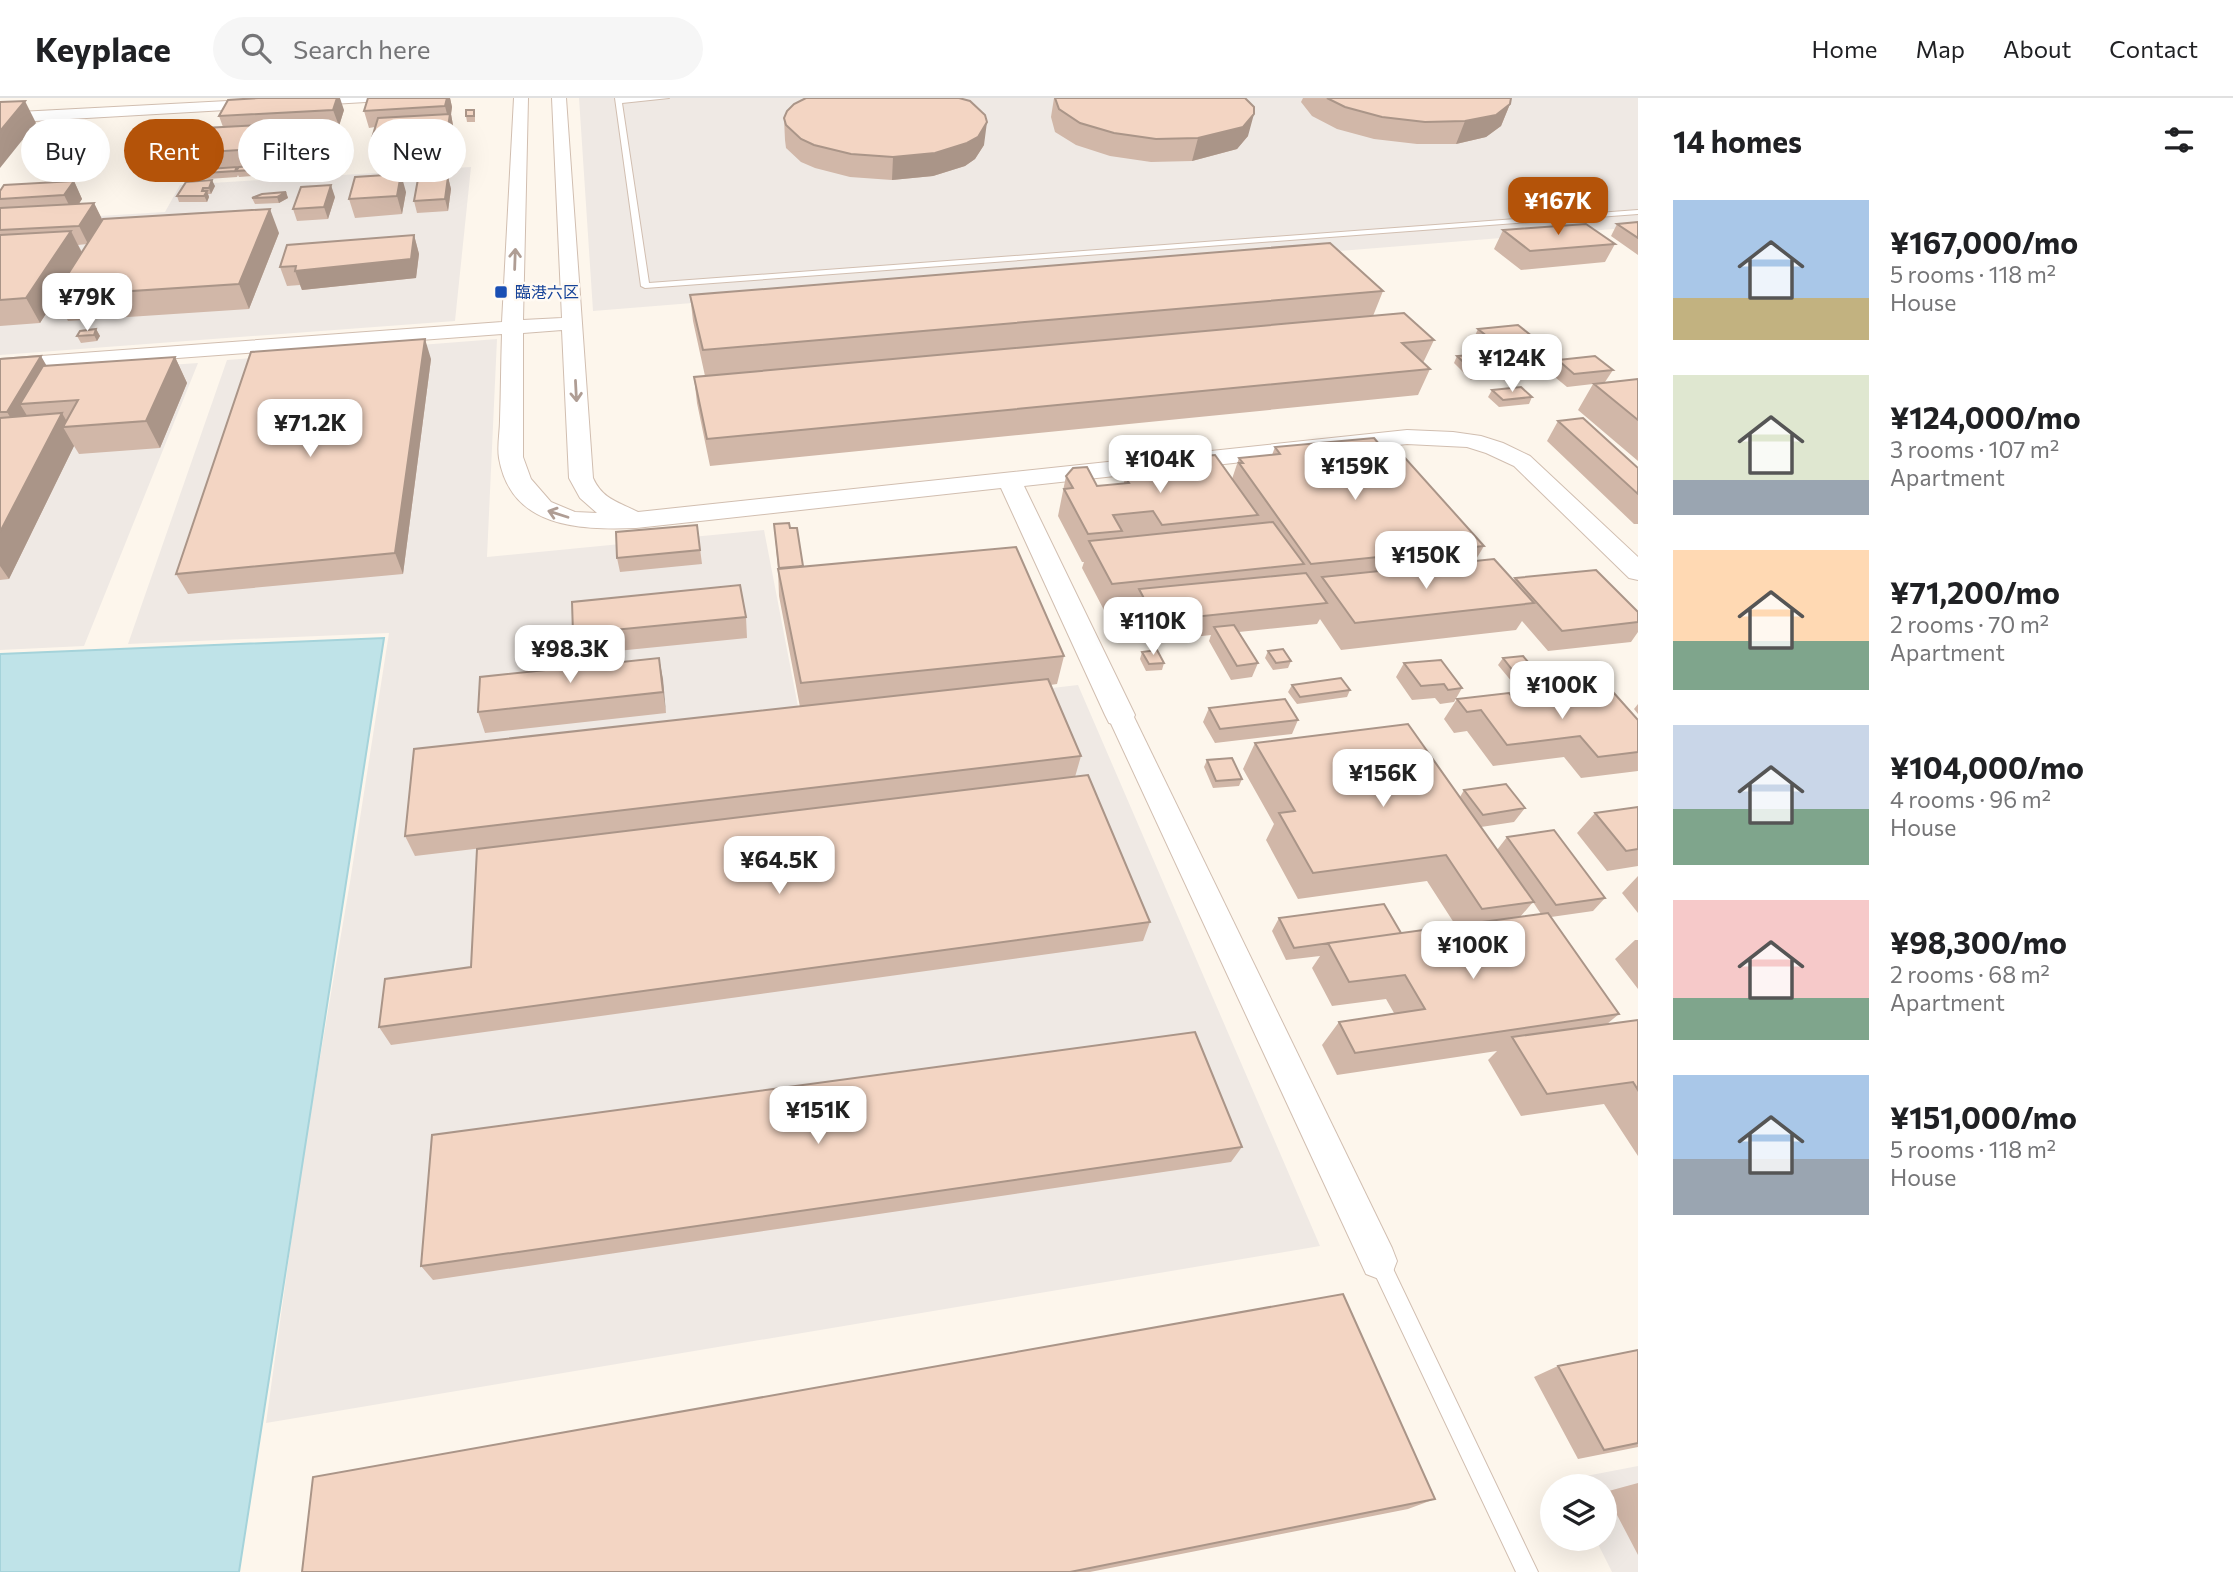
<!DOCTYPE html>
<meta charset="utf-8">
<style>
body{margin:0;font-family:Commissioner,"Noto Sans JP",sans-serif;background:#f6f6f6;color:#202124;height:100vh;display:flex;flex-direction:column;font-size:26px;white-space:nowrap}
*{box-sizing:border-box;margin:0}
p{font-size:23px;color:#757577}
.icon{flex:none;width:38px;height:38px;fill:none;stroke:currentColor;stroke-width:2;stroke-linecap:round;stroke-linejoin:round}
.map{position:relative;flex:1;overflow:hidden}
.drawer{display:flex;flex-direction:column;background:#fff;width:595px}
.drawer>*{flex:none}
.hud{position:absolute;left:21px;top:21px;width:665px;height:63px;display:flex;gap:14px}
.controls{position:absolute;left:1540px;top:1376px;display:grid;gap:14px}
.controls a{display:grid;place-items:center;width:77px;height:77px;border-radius:50%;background:#fff;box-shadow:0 7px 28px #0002;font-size:35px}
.price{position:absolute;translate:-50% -60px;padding:0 16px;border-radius:14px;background:#fff;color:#222;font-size:23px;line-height:46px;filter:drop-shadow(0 2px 4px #0008)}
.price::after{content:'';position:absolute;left:50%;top:42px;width:21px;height:16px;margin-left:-10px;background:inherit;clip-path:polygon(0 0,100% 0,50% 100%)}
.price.on{background:#b45309;color:#fff}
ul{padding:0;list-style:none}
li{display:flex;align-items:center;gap:21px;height:175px;padding:0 35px}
li span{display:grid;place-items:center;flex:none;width:196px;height:140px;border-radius:0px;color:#555}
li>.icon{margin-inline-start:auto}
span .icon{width:84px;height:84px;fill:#fffc;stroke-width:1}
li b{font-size:30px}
h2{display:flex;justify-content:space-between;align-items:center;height:84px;padding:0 35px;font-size:30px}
.tag{padding:0 24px;border-radius:32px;background:#fff;box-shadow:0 7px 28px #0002;font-size:24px;line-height:63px}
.tag.on{background:#b45309;color:#fff}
header{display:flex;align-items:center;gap:42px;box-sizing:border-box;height:98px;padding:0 35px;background:#fff;border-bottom:2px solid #e0e0e0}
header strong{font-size:33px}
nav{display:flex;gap:38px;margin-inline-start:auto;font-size:24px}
.search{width:490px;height:63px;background:#f6f6f6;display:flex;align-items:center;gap:18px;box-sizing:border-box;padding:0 24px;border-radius:38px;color:#757577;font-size:26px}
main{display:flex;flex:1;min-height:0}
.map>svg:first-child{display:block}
</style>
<header>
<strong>Keyplace</strong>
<div class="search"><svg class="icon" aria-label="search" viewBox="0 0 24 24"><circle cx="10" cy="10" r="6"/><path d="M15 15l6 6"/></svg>Search here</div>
<nav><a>Home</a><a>Map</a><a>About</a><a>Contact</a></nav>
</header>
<main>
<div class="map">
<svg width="1638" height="1474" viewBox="0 0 1638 1474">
<rect width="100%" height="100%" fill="#fdf6ec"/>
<path fill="#efe9e4" d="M579,0H1638V129L593,213Z
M471,69L455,223L0,257V124L165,114L180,87Z
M497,241L487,459L764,432L800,619L1078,587L1320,1148L266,1325L302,1065L350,784L389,535L128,546L227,262Z
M198,265L84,548L0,552V279Z
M1638,1368V1474H1612L1595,1440H1605V1388H1568L1565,1382Z"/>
<path fill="#bfe3e8" stroke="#a5d3da" stroke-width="2" d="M384,540L239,1474H0V556Z"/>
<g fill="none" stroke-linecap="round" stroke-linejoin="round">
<g stroke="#d1beb0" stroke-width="2">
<path id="service" d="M615,0H669L622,5L649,185L1638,112V116L645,190L641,188Z
M1379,1154L1386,1156L1538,1474H1516L1372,1170L1370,1163L1372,1156Z"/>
</g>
<g stroke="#d1beb0" stroke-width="2">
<path id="minor" d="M1120,608L1129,611L1133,617L1392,1150L1397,1163L1392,1176L1379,1181L1366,1176L1107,617L1111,611Z"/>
</g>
<g stroke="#d1beb0" stroke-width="2">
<path id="tertiary" d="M283,0H373L366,4L0,25V15Z
M514,0H528L523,222L562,220L552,0H566L593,380C603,402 619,404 638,414L1407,332L1453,334L1481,338L1503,345L1530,358L1638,459V482L1629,480L1514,368L1486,355L1467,349L1407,346L1024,388L1135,617L1131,625L1120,628L1109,625L1105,617L1001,390L636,430C579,432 511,430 499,360C497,348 500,334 500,322C501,293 501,265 502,236L0,273V261L502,224ZM562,232L569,380L580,400L597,415L575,414L551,404L531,381L523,359V235Z"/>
</g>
<use href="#service" fill="#fff" fill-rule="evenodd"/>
<use href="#minor" fill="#fff" fill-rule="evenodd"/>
<use href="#tertiary" fill="#fff" fill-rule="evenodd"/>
</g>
<path fill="#d1b7a8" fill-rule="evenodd" d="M368,0H450L452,9L451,16L454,33L451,53L377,57L372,40L375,29L369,30L364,13Z
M1054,0H1055L1248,38L1237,51L1192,63L1151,64L1110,58L1076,47L1055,34L1051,19Z
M1303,0H1511L1510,6L1501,28L1486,39L1456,46H1417L1374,41L1337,31L1312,18L1301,4Z
M228,2L344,12L339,28L301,30L305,42L298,62L280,63L278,68L254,69L255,74L253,78L239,79L238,77L237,79L193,82L190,76L198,71L192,55L223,29L219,18Z
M475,17V24H467L466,18Z
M784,20L984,47L975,61L965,68L933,78L892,82L850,79L815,70L801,64L786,50L785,42Z
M448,79L451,91L448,113L417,115L414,103Z
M74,83L82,101L79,105H94L102,122L279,135L249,211L68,223L56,200L40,225L0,228V93ZM87,146L82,154L78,147Z
M186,84L215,88L211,96H208L209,99L207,104H179L177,98Z
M286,94L288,100L279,105L255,106L252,100Z
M406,94L402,116L355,120L349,101Z
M335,99L328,121L297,123L293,111Z
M1638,124V157L1611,138L1617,126Z
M1503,132L1615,146L1605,164L1521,172L1494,151Z
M414,137L419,156L416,180L302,192L300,187L287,188L280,169Z
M1383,193L1373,218L1434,242L1423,265L1430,271L1418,297L710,368L697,305L694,279L705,278L693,223L690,197Z
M96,231L100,238L97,243L81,245L77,238Z
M1478,231L1533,239L1526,252L1486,256L1472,244Z
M1457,258L1488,274L1485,280L1471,282L1454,265Z
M175,259L187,285L160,350L79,356L74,348L9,481L0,482V261L47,268Z
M431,261L403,476L188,496L176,476Z
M1558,262L1613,272L1605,284L1638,281V363L1578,312L1593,286L1567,289L1550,275Z
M1492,292L1532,299L1529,306L1499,309L1488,299Z
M1558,323L1638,370V426H1634L1547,343Z
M1275,349L1384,352L1484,448L1475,463L1514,482L1515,480L1638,514V534L1631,544L1548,553L1522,523L1516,532L1341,552L1320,521L1317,526L1239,534L1258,565L1252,579L1231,582L1209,543L1211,537L1150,544L1133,512L1134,511L1105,514L1082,470L1084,464H1082L1058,418L1066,378L1097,388L1124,385L1125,379L1153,376L1156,362L1232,381L1239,360L1272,357Z
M774,426L790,430L803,468L1064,558L1057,586L1050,587L1081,658L1075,679L415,758L405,738L800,609L779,498L778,471Z
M697,427L702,466L620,474L617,460Z
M746,519L747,540L577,557L573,536Z
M1268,553L1291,563L1288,570L1273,572L1265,560Z
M1142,554L1164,565L1162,572L1146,573L1140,561Z
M659,560L666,615L485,635L478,614Z
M1503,560L1542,580L1537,587L1517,590L1498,567Z
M1404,565L1462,590L1454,604L1440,606L1435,600L1412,602L1396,579Z
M1547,568L1576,577L1571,584L1552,586L1542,575Z
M1292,587L1350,592L1347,599L1297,606L1288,594Z
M1457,601L1518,606L1638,622V673L1581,680L1564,659L1493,668L1467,633L1454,635L1444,621Z
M1638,606V616L1634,611Z
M1209,610L1298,622L1292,636L1215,645L1203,624Z
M1255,645L1460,699L1464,692L1525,710L1514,724L1481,729L1497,752L1507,739L1605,800L1593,813L1551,819L1619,916L1607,926L1638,922V1058L1604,1006L1521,1018L1488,962L1497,953L1337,977L1322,947L1339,924L1394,915L1386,901L1332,908L1312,870L1320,858L1286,862L1272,833L1279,820L1401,835L1456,828L1427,783L1298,801L1266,742L1274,726L1243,671ZM1533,804L1541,816L1520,819Z
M1207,662L1242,681L1239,688L1213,690L1204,669Z
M1638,709V768L1607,773L1577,735L1595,715Z
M1638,778V815L1622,795Z
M1150,824L1143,843L391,947L379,929Z
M1635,842H1638V891L1615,861Z
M1242,1049L1231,1064L433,1182L421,1168Z
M1638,1252V1349L1578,1361L1534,1279L1558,1268Z
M1638,1385V1457L1605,1394Z
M1435,1401L1408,1411L1090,1474H302Z"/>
<path fill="#aa9588" d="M337,0H340L344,12L339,28L333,12Z
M447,0H450L452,9L451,16L454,33L451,53L447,36L449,24L445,8Z
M25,3L36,25L0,70V33Z
M1510,6L1501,28L1486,39L1456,46L1465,23Z
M1254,16L1248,38L1237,51L1192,63L1198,40Z
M987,24L984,47L975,61L965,68L933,78L892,82L893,59Z
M300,25L305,42L298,62L292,45Z
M274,46L280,63L278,68L272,50Z
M253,68L255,74L253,78L251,72Z
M401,76L406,94L402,116L397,98Z
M448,79L451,91L448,113L445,101Z
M212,82L215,88L211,96L209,90Z
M74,83L82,101L73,115L64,97Z
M331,87L335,99L328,121L324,109Z
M203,90L205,96L207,93L209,99L207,104L202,93Z
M286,94L288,100L279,105L277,99Z
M94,105L103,123L88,146L79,128Z
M270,111L279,135L249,211L239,186Z
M71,133L83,157L54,198L56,200L40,225L26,200Z
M414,137L419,156L416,180L302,192L295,173Z
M96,231L100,238L97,243L94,237Z
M1533,239L1526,252L1486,256L1493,243Z
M425,241L431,261L403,476L395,455Z
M41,258L56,284L20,306L32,326L24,341L7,314Z
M175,259L187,285L160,350L146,323Z
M62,315L70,329H63L74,348L9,481L0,468V434Z
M659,560L663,581L666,615L663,594Z"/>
<path fill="#f3d5c3" stroke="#aa9588" stroke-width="2" d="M258,0H337L333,12L219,18L228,2Z
M368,0H447L445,8L364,13Z
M806,0H959L970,3L985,17L987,24L978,39L967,45L935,55L893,59L851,56L814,47L801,41L786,27L784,20L787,13L794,6Z
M1055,0H1245L1254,9V16L1243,29L1198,40L1156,41L1114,35L1080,25L1059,11Z
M1327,0H1511L1510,6L1496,17L1465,23L1425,24L1382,19L1345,9Z
M25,3L0,33V4Z
M466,12H474V18H466Z
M450,16L447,36L372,40L378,20Z
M300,25L292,45L274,46L272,50L192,55L204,30Z
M253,68L251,72L236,73L239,69Z
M237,69L235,73L190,76L193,72Z
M401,76L397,98L349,101L355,79Z
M448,79L445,101L414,103L418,81Z
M212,82L209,90H203L202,93H207L204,98H177L186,84Z
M74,83L64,97L0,101V93L4,87Z
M331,87L324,109L293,111L301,89Z
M286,94L277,99L252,100L262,96Z
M94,105L79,128L0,132V110Z
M270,111L239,186L54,198L103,121Z
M1638,124V140L1617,126Z
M1586,126L1615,146L1530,153L1503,132Z
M71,133L26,200L0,202V137Z
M414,137L411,161L295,173L296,168L280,169L287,147Z
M1330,145L1383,193L703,252L690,197Z
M1404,215L1434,242L1402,245L1430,271L707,341L694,279Z
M1518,227L1533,239L1493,243L1478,231Z
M96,231L94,237L77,238L80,233Z
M425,241L395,455L176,476L251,254Z
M1471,257L1488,274L1475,275L1457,258Z
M41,258L7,314H0V261Z
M1595,258L1613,272L1574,276L1558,262Z
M175,259L146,323L63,329L78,302L20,306L43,268Z
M1638,281V322L1594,286Z
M1521,289L1532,299L1503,302L1492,292Z
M62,315L0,434V320Z
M1583,320L1638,370V396L1558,323Z
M1374,340L1384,352L1397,351L1484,448L1311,466L1239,365H1243L1239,360L1280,356L1275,349Z
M1215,357L1258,417L1162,427L1153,413L1113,417L1122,433L1088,436L1064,391L1073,390L1066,378L1073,370L1087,369L1097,388L1129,385L1125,379L1165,375L1156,362Z
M1273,424L1304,466L1112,486L1089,443Z
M789,425L790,430H797L803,468L779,470L774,426Z
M697,427L700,452L617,460L616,434Z
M1016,449L1064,558L801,585L778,471Z
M1494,461L1534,505L1355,525L1322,479Z
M1596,472L1638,514V524L1562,533L1515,480Z
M1306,475L1327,505L1156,523L1139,491Z
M740,487L746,519L573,536L572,504Z
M1234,527L1258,565L1237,568L1214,529Z
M1283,551L1291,563L1276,565L1268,553Z
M1157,552L1164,565L1149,566L1142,554Z
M1523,558L1542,580L1521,583L1503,560Z
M659,560L663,594L478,614L480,579Z
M1441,562L1462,590L1448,592L1444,586L1421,588L1404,565Z
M1565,565L1576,577L1557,579L1547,568Z
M1341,580L1350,592L1300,599L1292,587Z
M1048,581L1081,658L405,738L414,651Z
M1613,594L1638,622V654L1598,659L1580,638L1507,647L1481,612L1467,614L1457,601L1509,595L1518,606Z
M1285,601L1298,622L1220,631L1209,610Z
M1408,626L1534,804L1482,811L1446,757L1313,775L1279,715L1295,713L1255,645Z
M1232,660L1242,681L1216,683L1207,662Z
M1088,677L1150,824L379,929L385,881L471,869L477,751Z
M1506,686L1525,710L1483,717L1464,692Z
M1638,709V751L1626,753L1595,715Z
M1554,732L1605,800L1556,807L1507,739Z
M1384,806L1401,835L1294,850L1279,820Z
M1548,815L1619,916L1355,955L1339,924L1425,911L1405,877L1349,884L1328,845Z
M1638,922V992L1633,984L1547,996L1512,939Z
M1195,934L1242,1049L421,1168L432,1037Z
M1343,1196L1435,1401L1070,1474H302L313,1379Z
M1638,1252V1345L1604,1352L1558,1268Z"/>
<defs><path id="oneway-shaft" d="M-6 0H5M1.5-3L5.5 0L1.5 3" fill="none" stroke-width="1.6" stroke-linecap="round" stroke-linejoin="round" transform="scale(1.75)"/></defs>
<g stroke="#af9d94">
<use href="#oneway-shaft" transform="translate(515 161) rotate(-88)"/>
<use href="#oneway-shaft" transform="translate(576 293) rotate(87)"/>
<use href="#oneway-shaft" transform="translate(558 416) rotate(-162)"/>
</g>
<rect fill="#1a4fb4" stroke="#fffaf3" stroke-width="2.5" x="494" y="187" width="14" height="14" rx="3.5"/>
<g text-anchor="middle" stroke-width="5" stroke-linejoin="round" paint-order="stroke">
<g font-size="16" fill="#164399" stroke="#fffaf3" text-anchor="start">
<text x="515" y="200">臨港六区</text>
</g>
</g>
</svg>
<div class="controls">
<a><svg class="icon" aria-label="layers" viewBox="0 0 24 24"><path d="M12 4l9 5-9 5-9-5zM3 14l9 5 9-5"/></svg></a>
</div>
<b class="price on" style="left:1558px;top:139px">¥167K</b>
<b class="price" style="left:87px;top:235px">¥79K</b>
<b class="price" style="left:1512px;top:296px">¥124K</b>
<b class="price" style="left:310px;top:361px">¥71.2K</b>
<b class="price" style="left:1160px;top:397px">¥104K</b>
<b class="price" style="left:1355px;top:404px">¥159K</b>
<b class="price" style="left:1426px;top:493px">¥150K</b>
<b class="price" style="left:1153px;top:559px">¥110K</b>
<b class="price" style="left:570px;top:587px">¥98.3K</b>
<b class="price" style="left:1562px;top:623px">¥100K</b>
<b class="price" style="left:1383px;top:711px">¥156K</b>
<b class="price" style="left:779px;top:798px">¥64.5K</b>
<b class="price" style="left:1473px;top:883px">¥100K</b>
<b class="price" style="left:818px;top:1048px">¥151K</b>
<div class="hud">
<a class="tag">Buy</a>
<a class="tag on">Rent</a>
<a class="tag">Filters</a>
<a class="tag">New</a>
</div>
</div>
<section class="drawer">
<h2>14 homes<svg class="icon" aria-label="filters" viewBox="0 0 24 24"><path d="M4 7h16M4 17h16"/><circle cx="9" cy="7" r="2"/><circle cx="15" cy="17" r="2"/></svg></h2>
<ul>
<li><span style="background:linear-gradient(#a9c7e8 70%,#c2b280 0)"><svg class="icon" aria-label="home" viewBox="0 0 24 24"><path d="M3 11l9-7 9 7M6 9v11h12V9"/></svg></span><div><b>¥167,000/mo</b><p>5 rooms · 118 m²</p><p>House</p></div></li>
<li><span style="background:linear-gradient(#dfe7d0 75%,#9aa5b1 0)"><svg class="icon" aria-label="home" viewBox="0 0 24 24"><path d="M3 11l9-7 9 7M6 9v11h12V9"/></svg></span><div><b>¥124,000/mo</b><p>3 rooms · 107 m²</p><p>Apartment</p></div></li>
<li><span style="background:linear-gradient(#ffd9b3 65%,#7fa58c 0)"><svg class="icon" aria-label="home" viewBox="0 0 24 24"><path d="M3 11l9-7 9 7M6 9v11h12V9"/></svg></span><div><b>¥71,200/mo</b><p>2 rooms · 70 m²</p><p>Apartment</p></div></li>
<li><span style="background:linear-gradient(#c9d6e8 60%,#7fa58c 0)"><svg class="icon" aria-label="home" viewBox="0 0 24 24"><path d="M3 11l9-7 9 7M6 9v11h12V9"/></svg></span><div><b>¥104,000/mo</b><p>4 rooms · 96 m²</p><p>House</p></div></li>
<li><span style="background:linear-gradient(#f6c9c9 70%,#7fa58c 0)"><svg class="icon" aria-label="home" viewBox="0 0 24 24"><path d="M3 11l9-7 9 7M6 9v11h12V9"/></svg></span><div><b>¥98,300/mo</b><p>2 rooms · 68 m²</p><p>Apartment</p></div></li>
<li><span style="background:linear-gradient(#a9c7e8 60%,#9aa5b1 0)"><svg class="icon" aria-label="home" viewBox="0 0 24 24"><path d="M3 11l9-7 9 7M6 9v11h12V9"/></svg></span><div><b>¥151,000/mo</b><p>5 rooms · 118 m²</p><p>House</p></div></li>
</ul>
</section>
</main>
